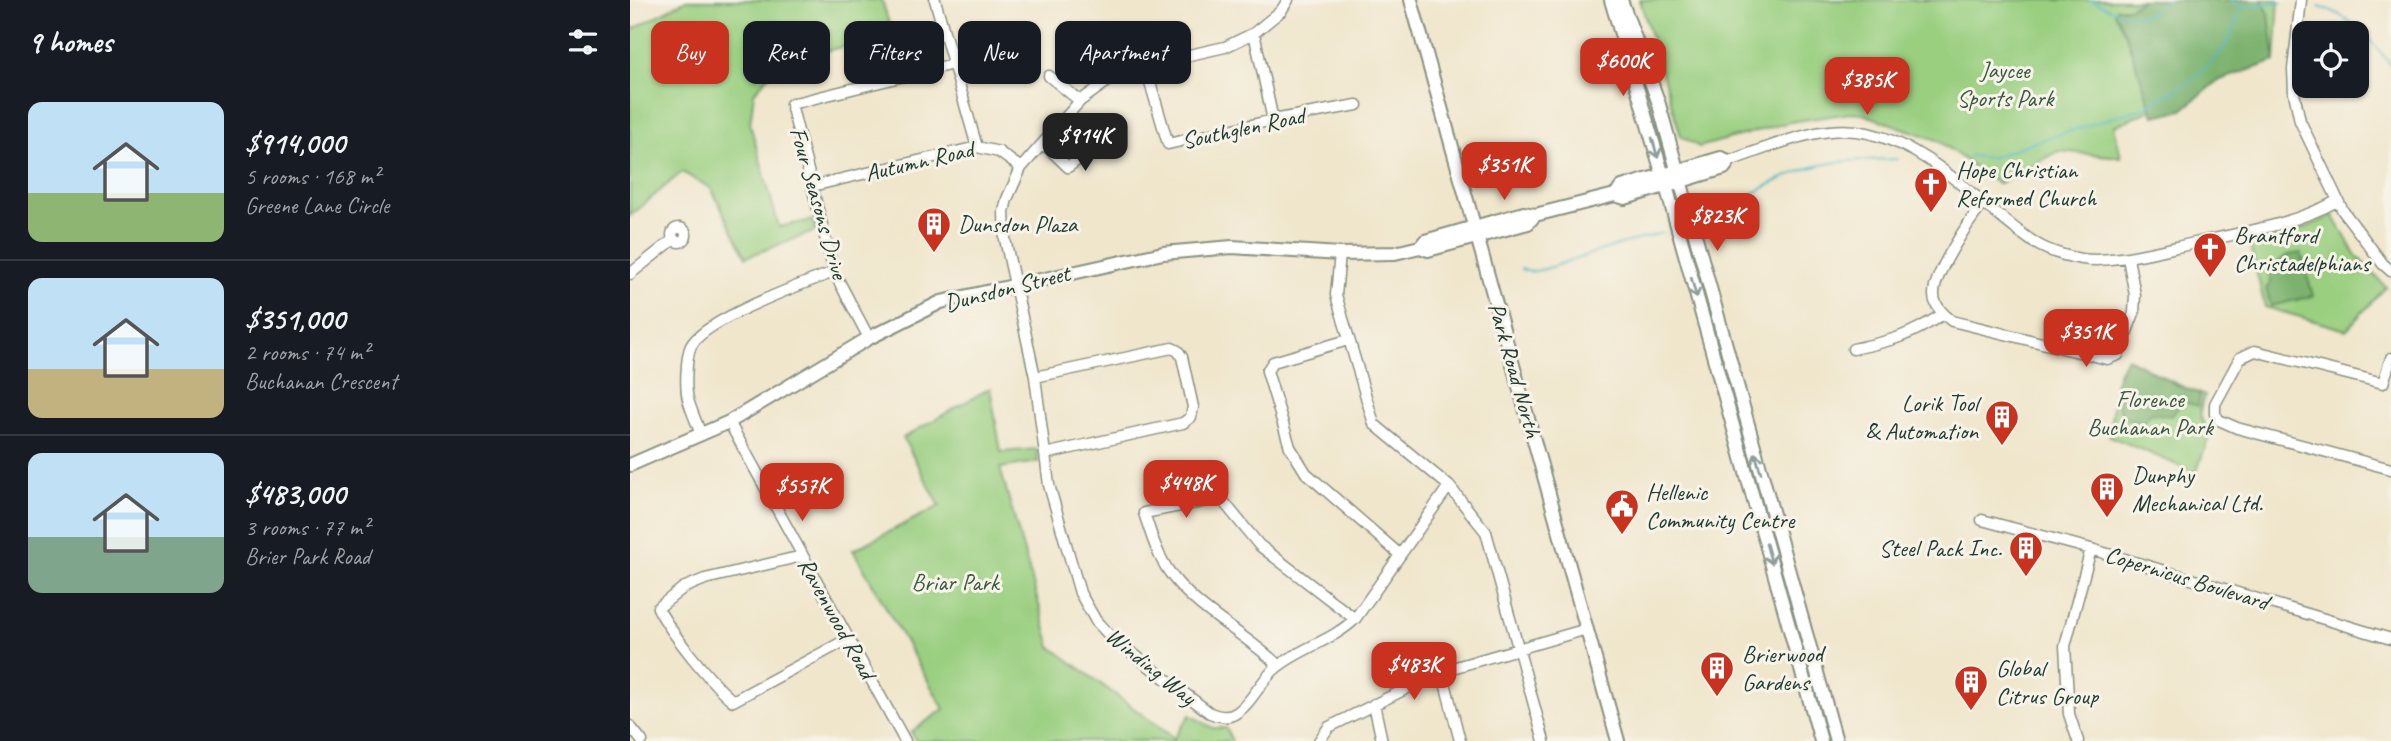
<!DOCTYPE html>
<meta charset="utf-8">
<style>
body{margin:0;font-family:Caveat,sans-serif;background:#20242c;color:#f1f3f6;height:100vh;display:flex;flex-direction:column;font-size:26px;white-space:nowrap}
*{box-sizing:border-box;margin:0}
p{font-size:23px;color:#9ea1a6}
.icon{flex:none;width:38px;height:38px;fill:none;stroke:currentColor;stroke-width:2;stroke-linecap:round;stroke-linejoin:round}
.map{position:relative;flex:1;overflow:hidden}
.details{display:flex;flex-direction:column;background:#171b24;width:630px}
.details>*{flex:none}
.banner{position:absolute;left:21px;top:21px;width:665px;height:63px;display:flex;gap:14px}
.controls{position:absolute;left:1662px;top:21px;display:grid;gap:14px}
.controls a{display:grid;place-items:center;width:77px;height:77px;border-radius:14px;background:#171b24;box-shadow:0 2px 5px #0004;font-size:35px}
.price{position:absolute;translate:-50% -60px;padding:0 16px;border-radius:14px;background:#c8321e;color:#fff;font-size:23px;line-height:46px;filter:drop-shadow(0 2px 4px #0008)}
.price::after{content:'';position:absolute;left:50%;top:42px;width:21px;height:16px;margin-left:-10px;background:inherit;clip-path:polygon(0 0,100% 0,50% 100%)}
.price.active{background:#222;color:#fff}
ul{padding:0;list-style:none}
li{display:flex;align-items:center;gap:21px;height:175px;padding:0 28px}
li+li{border-top:2px solid #363941}
li span{display:grid;place-items:center;flex:none;width:196px;height:140px;border-radius:14px;color:#555}
li>.icon{margin-inline-start:auto}
span .icon{width:84px;height:84px;fill:#fffc;stroke-width:1}
li b{font-size:30px}
h2{display:flex;justify-content:space-between;align-items:center;height:84px;padding:0 28px;font-size:30px}
.pill{padding:0 24px;border-radius:14px;background:#171b24;box-shadow:0 2px 5px #0004;font-size:24px;line-height:63px}
.pill.active{background:#c8321e;color:#fff}
main{display:flex;flex:1;min-height:0}
.map>svg:first-child{display:block}
</style>
<main>
<section class="details">
<h2>9 homes<svg class="icon" aria-label="filters" viewBox="0 0 24 24"><path d="M4 7h16M4 17h16"/><circle cx="9" cy="7" r="2"/><circle cx="15" cy="17" r="2"/></svg></h2>
<ul>
<li><span style="background:linear-gradient(#bfe0f5 65%,#8fb573 0)"><svg class="icon" aria-label="home" viewBox="0 0 24 24"><path d="M3 11l9-7 9 7M6 9v11h12V9"/></svg></span><div><b>$914,000</b><p>5 rooms · 168 m²</p><p>Greene Lane Circle</p></div></li>
<li><span style="background:linear-gradient(#bfe0f5 65%,#c2b280 0)"><svg class="icon" aria-label="home" viewBox="0 0 24 24"><path d="M3 11l9-7 9 7M6 9v11h12V9"/></svg></span><div><b>$351,000</b><p>2 rooms · 74 m²</p><p>Buchanan Crescent</p></div></li>
<li><span style="background:linear-gradient(#bfe0f5 60%,#7fa58c 0)"><svg class="icon" aria-label="home" viewBox="0 0 24 24"><path d="M3 11l9-7 9 7M6 9v11h12V9"/></svg></span><div><b>$483,000</b><p>3 rooms · 77 m²</p><p>Brier Park Road</p></div></li>
</ul>
</section>
<div class="map">
<svg width="1761" height="741" viewBox="0 0 1761 741">
<rect width="100%" height="100%" fill="#f7f3e8"/>
<filter id="ink" filterUnits="userSpaceOnUse"><feTurbulence type="fractalNoise" baseFrequency=".0143" numOctaves="2"/><feDisplacementMap in="SourceGraphic" scale="14" xChannelSelector="R" yChannelSelector="G"/><feConvolveMatrix kernelMatrix="1 2 1 2 8 2 1 2 1" color-interpolation-filters="sRGB"/></filter>
<filter id="wash" filterUnits="userSpaceOnUse"><feTurbulence type="fractalNoise" baseFrequency=".00686" numOctaves="4" result="noise"/><feDisplacementMap in="SourceGraphic" scale="28" xChannelSelector="R" yChannelSelector="G"/><feGaussianBlur stdDeviation="1.57" result="paint"/><feColorMatrix in="noise" values="0 0 0 0 0 0 0 0 0 0 0 0 0 0 0 0 0 1.4 0 .05"/><feComposite in="paint" operator="in"/></filter>
<g filter="url(#wash)">
<rect width="100%" height="100%" fill="#f0e6cc"/>
<path fill="#9acf80" stroke="#5c865a" stroke-width="2" d="M56,0H252L273,71L267,73L256,35L148,64L124,93L120,124L149,227L182,220L186,231L116,257L81,188L52,172L0,216V31Z
M1010,0H1649L1645,61L1587,81L1484,126L1491,157L1428,151L1368,184L1307,140L1227,112L1160,122L1069,147L1051,136Z
M1703,215L1725,254L1756,287L1716,330L1635,307L1620,245L1666,232Z
M1497,358L1546,384L1575,396C1568,410 1568,421 1581,431L1566,473L1479,436L1487,374Z
M360,388L371,452L407,449L408,462L370,468L421,647L544,738L560,715L583,728H596L602,741H286L281,732L314,709L223,550L310,506L273,438Z"/>
<path fill="#7bb26e" stroke="#4d7851" stroke-width="2" d="M1512,0H1632L1639,14L1645,61L1587,81L1552,110L1524,116L1495,33L1484,12L1487,8H1499Z
M1671,253L1683,296L1641,306L1636,289L1641,282L1638,269L1659,255Z
M1497,358L1546,384L1570,394L1568,406L1552,401L1542,416L1521,413L1513,422L1494,418C1482,391 1482,383 1497,358Z"/>
<g fill="none" stroke-linecap="round" stroke-linejoin="round">
<path stroke="#49b8c1" stroke-width="2" d="M1461,0C1489,13 1513,28 1537,0
M1602,0C1619,13 1632,1 1652,3
M1689,7C1721,14 1741,41 1761,65
M1339,156L1361,158L1398,144L1513,108C1543,93 1575,74 1595,46C1603,34 1607,19 1612,6
M1088,216C1121,193 1162,169 1202,163C1224,159 1246,160 1268,159
M891,269L900,272L915,269L991,244L1032,233"/>
</g>
</g>
<g filter="url(#ink)">
<g fill="none" stroke-linecap="round" stroke-linejoin="round">
<g stroke="#889280" stroke-width="13">
<path id="minor" d="M305,0L347,147
M658,0L651,11L624,33L595,47L515,65L482,78L450,101L391,168L377,199L374,212L375,239L405,377L419,485L450,593L466,621L480,636L580,713C588,716 598,719 606,713C621,704 631,680 646,668C670,648 702,641 725,619L819,486
M1671,0L1663,69L1664,93L1670,121L1713,211L1753,264L1761,271
M624,33L643,120
M515,65L538,144L643,120L727,105
M419,76L450,101
M413,143L438,167L445,162L447,155L424,131
M1099,161C1141,147 1192,122 1238,133C1304,148 1351,207 1405,243C1421,253 1447,260 1466,260C1499,259 1532,250 1565,243C1613,232 1663,225 1707,201
M182,186L347,147L369,152L391,168
M1354,203C1340,219 1303,275 1304,295C1304,305 1314,315 1322,321L1477,359L1488,355L1504,313L1505,295L1498,258
M42 235a7 7 0 1 1 14 0a7 7 0 1 1-14 0Z
M710,254L706,295L744,424L819,486L856,532L914,741
M0,274L44,239
M239,338L204,272L161,104L323,64
M718,340L643,362L637,371L660,447L676,473L769,554
M1223,349C1261,341 1280,336 1313,314
M1761,358L1753,383L1625,351L1610,358L1585,404V414L1589,420L1607,428L1761,469
M405,377L542,348L548,351L552,357L563,407L561,417L553,423L415,454
M99,422L275,741
M71,435C67,423 61,411 58,399C55,388 56,356 61,346C74,320 174,283 204,272
M1352,520L1461,549L1761,639
M172,556L75,579L53,588L28,608C41,633 80,682 103,701L218,639
M648,665C616,634 565,609 540,573C527,555 521,534 514,513L586,499L593,501L629,545L725,619
M812,671L830,741
M744,704L752,741
M0,726L12,741
M689,741L699,727L812,671L957,629
M1448,741L1439,714L1435,646L1461,549"/>
</g>
<g stroke="#889280" stroke-width="16">
<path id="major" d="M781,0L988,741
M981,0L1036,186L1191,741
M991,0L1028,101L1206,741
M985,195L995,198L1094,168L1099,161
M790,247L795,241L894,213L905,215L985,195L992,187L1091,158L1099,161
M0,465L99,422L239,338L311,302L533,253L602,247L710,254L765,253L790,247L798,250L898,223L905,215"/>
</g>
<use href="#minor" stroke="#fff" stroke-width="10"/>
<use href="#major" stroke="#fff" stroke-width="12"/>
</g>
<defs><path id="oneway-shaft" d="M-6 0H5M1.5-3L5.5 0L1.5 3" fill="none" stroke-width="1.6" stroke-linecap="round" stroke-linejoin="round" transform="scale(1.75)"/></defs>
<g stroke="#8f9e9a">
<use href="#oneway-shaft" transform="translate(1025 148) rotate(74)"/>
<use href="#oneway-shaft" transform="translate(1064 288) rotate(75)"/>
<use href="#oneway-shaft" transform="translate(1128 463) rotate(-106)"/>
<use href="#oneway-shaft" transform="translate(1139 554) rotate(74)"/>
</g>
</g>
<defs>
<g id="church-pin" transform="scale(1.75)"><path d="M0 17L-7.5 6A9.5 9.5 0 1 1 7.5 6Z" fill="#c8321e" stroke="#f7f3e8"/><path d="M-1.2-6h2.4v3.5h3.3v2.4h-3.3V6h-2.4V-.1h-3.3v-2.4h3.3Z" fill="#fff"/></g>
<g id="building-pin" transform="scale(1.75)"><path d="M0 17L-7.5 6A9.5 9.5 0 1 1 7.5 6Z" fill="#c8321e" stroke="#f7f3e8"/><path d="M-4-6H4V6H1V3H-1V6H-4ZM-2.5-4.3h1.7v1.8h-1.7ZM.8-4.3h1.7v1.8H.8ZM-2.5-1h1.7V.8h-1.7ZM.8-1h1.7V.8H.8Z" fill="#fff"/></g>
<g id="civic-pin" transform="scale(1.75)"><path d="M0 17L-7.5 6A9.5 9.5 0 1 1 7.5 6Z" fill="#c8321e" stroke="#f7f3e8"/><path d="M-.6-6.5H3V-4.5H.6V-3L4-1V1h2V6H-6V1h2V-1L-.6-3ZM-1.2 2.5V6h2.4V2.5Z" fill="#fff"/></g>
</defs>
<g fill-rule="evenodd">
<use href="#church-pin" x="1301" y="184"/>
<use href="#building-pin" x="304" y="224"/>
<use href="#church-pin" x="1580" y="249"/>
<use href="#building-pin" x="1372" y="417"/>
<use href="#building-pin" x="1477" y="489"/>
<use href="#civic-pin" x="992" y="506"/>
<use href="#building-pin" x="1396" y="548"/>
<use href="#building-pin" x="1087" y="668"/>
<use href="#building-pin" x="1341" y="682"/>
</g>
<g text-anchor="middle" stroke-width="6" stroke-linejoin="round" paint-order="stroke">
<g font-size="24" fill="#385a43" stroke="#f7f3e8">
<text x="1375" y="78">Jaycee<tspan x="1375" dy="28">Sports Park</tspan></text>
<text x="1520" y="407">Florence<tspan x="1520" dy="28">Buchanan Park</tspan></text>
<text x="325" y="590">Briar Park</text>
</g>
<g font-size="24" fill="#1f3d34" stroke="#f7f3e8">
<text transform="translate(613 128) rotate(-12)" y="8">Southglen Road</text>
<text transform="translate(289 161) rotate(-13)" y="8">Autumn Road</text>
<text transform="translate(189 203) rotate(74)" y="8">Four Seasons Drive</text>
<text transform="translate(377 288) rotate(-14)" y="8">Dunsdon Street</text>
<text transform="translate(885 370) rotate(74)" y="8">Park Road North</text>
<text transform="translate(1557 578) rotate(17)" y="8">Copernicus Boulevard</text>
<text transform="translate(207 618) rotate(61)" y="8">Ravenwood Road</text>
<text transform="translate(521 666) rotate(39)" y="8">Winding Way</text>
</g>
<g font-size="24" fill="#1f3d34" stroke="#f7f3e8" text-anchor="start">
<text x="1326" y="178">Hope Christian<tspan x="1326" dy="28">Reformed Church</tspan></text>
<text x="328" y="232">Dunsdon Plaza</text>
<text x="1604" y="243">Brantford<tspan x="1604" dy="28">Christadelphians</tspan></text>
<text x="1348" y="411" text-anchor="end">Lorik Tool<tspan x="1348" dy="28">&amp; Automation</tspan></text>
<text x="1502" y="483">Dunphy<tspan x="1502" dy="28">Mechanical Ltd.</tspan></text>
<text x="1016" y="500">Hellenic<tspan x="1016" dy="28">Community Centre</tspan></text>
<text x="1372" y="556" text-anchor="end">Steel Pack Inc.</text>
<text x="1112" y="662">Brierwood<tspan x="1112" dy="28">Gardens</tspan></text>
<text x="1366" y="676">Global<tspan x="1366" dy="28">Citrus Group</tspan></text>
</g>
</g>
</svg>
<div class="controls">
<a><svg class="icon" aria-label="locate" viewBox="0 0 24 24"><circle cx="12" cy="12" r="6"/><path d="M12 2v4M12 18v4M2 12h4M18 12h4"/></svg></a>
</div>
<b class="price" style="left:993px;top:98px">$600K</b>
<b class="price" style="left:1237px;top:117px">$385K</b>
<b class="price active" style="left:455px;top:173px">$914K</b>
<b class="price" style="left:874px;top:202px">$351K</b>
<b class="price" style="left:1087px;top:253px">$823K</b>
<b class="price" style="left:1456px;top:369px">$351K</b>
<b class="price" style="left:556px;top:520px">$448K</b>
<b class="price" style="left:172px;top:523px">$557K</b>
<b class="price" style="left:784px;top:702px">$483K</b>
<div class="banner">
<a class="pill active">Buy</a>
<a class="pill">Rent</a>
<a class="pill">Filters</a>
<a class="pill">New</a>
<a class="pill">Apartment</a>
</div>
</div>
</main>
